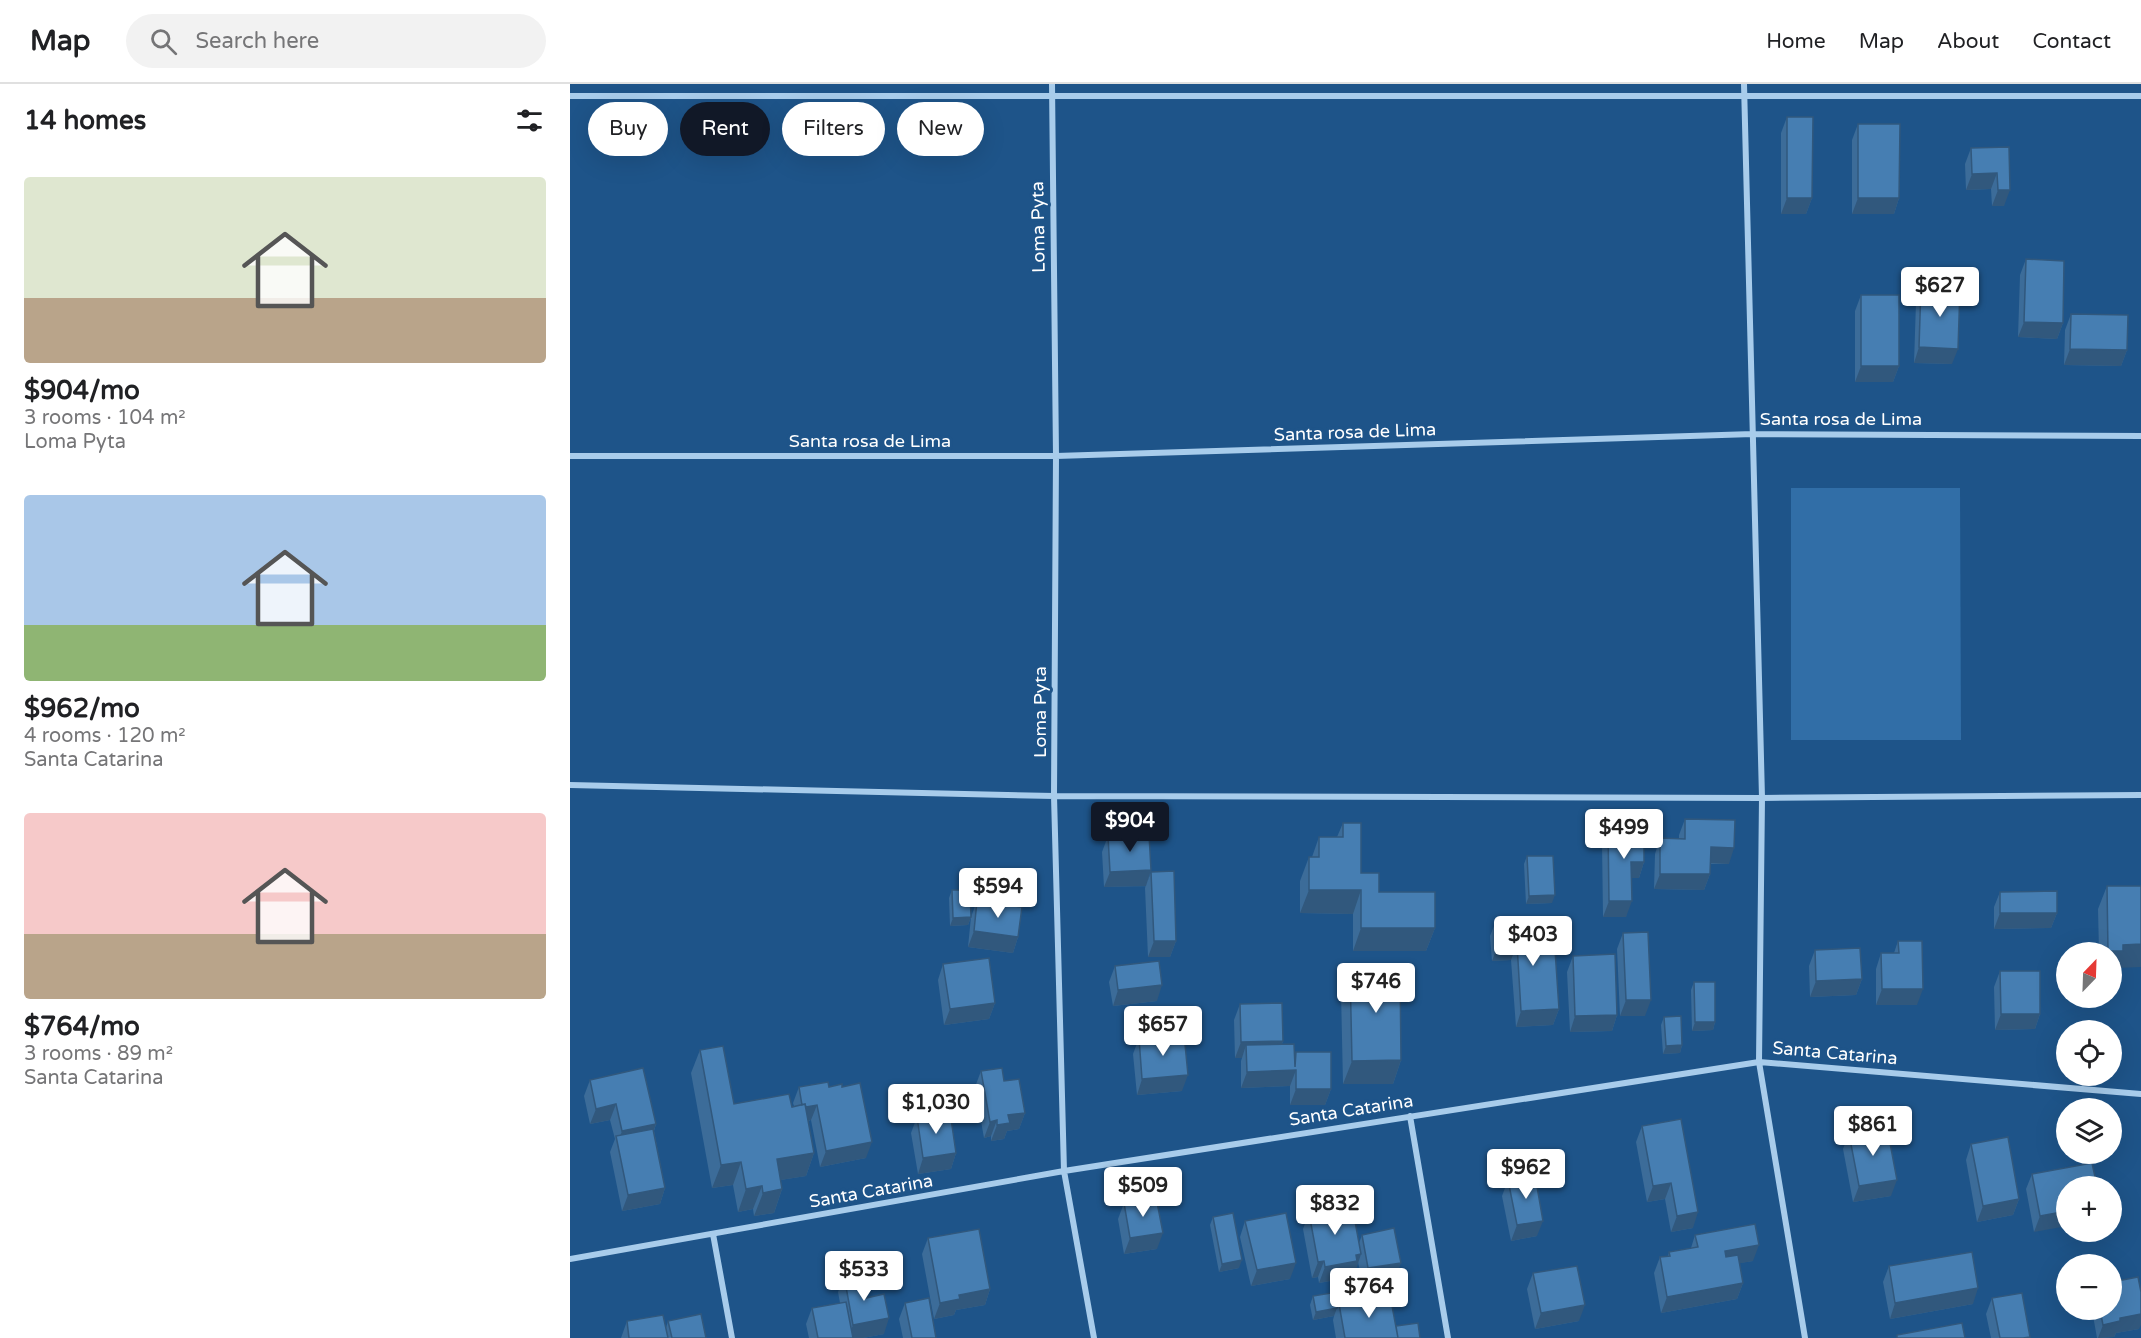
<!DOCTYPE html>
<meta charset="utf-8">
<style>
body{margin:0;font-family:"Varela Round",sans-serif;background:#f2f2f2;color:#202124;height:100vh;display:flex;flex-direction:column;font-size:22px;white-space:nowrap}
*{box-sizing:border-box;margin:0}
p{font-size:20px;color:#757577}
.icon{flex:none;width:33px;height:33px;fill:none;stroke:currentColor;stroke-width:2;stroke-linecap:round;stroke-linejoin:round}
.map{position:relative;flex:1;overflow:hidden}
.side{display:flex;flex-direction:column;background:#fff;width:570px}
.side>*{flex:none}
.top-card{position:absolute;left:18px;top:18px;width:570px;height:54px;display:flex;gap:12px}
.needle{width:39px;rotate:23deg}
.buttons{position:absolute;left:1486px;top:858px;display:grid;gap:12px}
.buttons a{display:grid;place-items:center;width:66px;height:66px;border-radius:50%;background:#fff;box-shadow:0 6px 24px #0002;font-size:30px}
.price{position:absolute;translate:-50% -51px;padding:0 14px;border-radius:6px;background:#fff;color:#222;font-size:20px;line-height:39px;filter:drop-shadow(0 2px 3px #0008)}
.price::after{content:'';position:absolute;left:50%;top:36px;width:18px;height:14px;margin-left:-9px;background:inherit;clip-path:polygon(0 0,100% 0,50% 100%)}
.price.selected{background:#111827;color:#fff}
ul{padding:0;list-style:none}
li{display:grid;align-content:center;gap:12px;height:318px;padding:0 24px}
li span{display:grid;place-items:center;height:186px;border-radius:6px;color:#555}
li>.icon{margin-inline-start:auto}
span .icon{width:108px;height:108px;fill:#fffc;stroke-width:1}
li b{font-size:26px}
h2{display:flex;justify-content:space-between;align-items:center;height:72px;padding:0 24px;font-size:26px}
.chip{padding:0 21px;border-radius:27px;background:#fff;box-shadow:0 6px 24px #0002;font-size:21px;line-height:54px}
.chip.selected{background:#111827;color:#fff}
header{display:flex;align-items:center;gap:36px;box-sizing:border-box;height:84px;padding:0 30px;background:#fff;border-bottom:2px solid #e0e0e0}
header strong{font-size:28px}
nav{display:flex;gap:33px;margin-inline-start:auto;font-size:21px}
.search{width:420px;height:54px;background:#f2f2f2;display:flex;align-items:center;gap:15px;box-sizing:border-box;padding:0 21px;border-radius:33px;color:#757577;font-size:22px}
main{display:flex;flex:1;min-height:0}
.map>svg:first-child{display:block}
</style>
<header>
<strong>Map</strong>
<div class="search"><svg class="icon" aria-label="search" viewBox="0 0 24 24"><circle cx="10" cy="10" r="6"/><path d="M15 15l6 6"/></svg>Search here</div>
<nav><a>Home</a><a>Map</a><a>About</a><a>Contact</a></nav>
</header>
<main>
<section class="side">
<h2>14 homes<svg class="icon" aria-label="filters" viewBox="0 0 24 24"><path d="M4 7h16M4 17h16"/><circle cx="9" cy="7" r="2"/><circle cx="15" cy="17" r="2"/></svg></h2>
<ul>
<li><span style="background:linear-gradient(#dfe7d0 65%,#b9a48a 0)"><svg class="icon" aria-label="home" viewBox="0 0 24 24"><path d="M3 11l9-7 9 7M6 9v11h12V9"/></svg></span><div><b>$904/mo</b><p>3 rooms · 104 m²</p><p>Loma Pyta</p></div></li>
<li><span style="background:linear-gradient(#a9c7e8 70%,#8fb573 0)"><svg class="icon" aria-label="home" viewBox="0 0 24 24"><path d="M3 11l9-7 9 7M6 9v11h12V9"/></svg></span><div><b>$962/mo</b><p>4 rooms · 120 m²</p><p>Santa Catarina</p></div></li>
<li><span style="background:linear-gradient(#f6c9c9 65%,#b9a48a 0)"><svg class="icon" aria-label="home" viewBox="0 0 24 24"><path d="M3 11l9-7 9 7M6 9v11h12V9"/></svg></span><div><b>$764/mo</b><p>3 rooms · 89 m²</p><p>Santa Catarina</p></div></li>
</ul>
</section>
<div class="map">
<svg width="1571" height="1254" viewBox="0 0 1571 1254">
<rect width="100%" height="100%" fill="#1e5489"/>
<path fill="#316ea7" d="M1221,404H1390L1391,656H1221Z"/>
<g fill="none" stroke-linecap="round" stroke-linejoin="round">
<path stroke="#a8cceb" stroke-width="6" d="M482,0L486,372L484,712L494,1087L524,1254
M1174,0L1192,714L1189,978L1235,1254
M0,12H1571
M0,372H486L1183,350L1571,352
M0,701L484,712L1192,714L1571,711
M840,1032L878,1254
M143,1150L162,1254
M0,1175L494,1087L1189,978L1571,1010"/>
</g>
<path fill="#3c6c99" d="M1217,33L1242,114L1236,130H1211V49Z
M1288,40L1329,114L1324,130H1282V56Z
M1439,63L1434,122H1422L1421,105L1396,106L1395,80L1401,64Z
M1456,175L1493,239L1487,255L1448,253L1450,191Z
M1351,203L1382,280L1344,279L1346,218Z
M1291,211L1329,282L1323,298H1285V227Z
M1501,230L1557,266L1551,282L1494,281L1495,246Z
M1115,735L1159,780H1140V790L1134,806L1084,805L1085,770L1090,754L1109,755V751Z
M773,739L791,789L809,808L865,844L856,867H783V830L730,829V797L739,773H742L749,753H767Z
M1038,744L1074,778L1069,794H1061L1056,833H1033L1032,759Z
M538,752L581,786L576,802L534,803L532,768Z
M957,772L982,819L956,820L954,780Z
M581,788L606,857L600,873H578L575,804Z
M1537,802L1547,884L1545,890L1542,868H1529L1528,825Z
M382,806L401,833L398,841L380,842L379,814Z
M1430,808L1487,829L1481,844L1424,845V823Z
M407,817L448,853L443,869L398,863L401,833Z
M926,837L946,853L989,925L983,941L946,943L941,876L922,877L920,852Z
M1053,849L1075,932H1050L1047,865Z
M1328,857L1347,921H1306V885L1311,869H1324Z
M1245,866L1292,895L1286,911L1240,913L1239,882Z
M1003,872L1047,931L1042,947L1000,948L997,888Z
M373,880L425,919L419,935L374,941L368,896Z
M545,882L587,917L543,922L539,898Z
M780,885L831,976L823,1000H773L771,908Z
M1430,887L1470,930L1465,945L1425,946L1424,903Z
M1124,898L1145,938L1143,946L1122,947L1121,906Z
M670,920L713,957L712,960L724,972L726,968L761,1005L755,1021H720V1002L671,1004V977L672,974H665L664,936Z
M1094,933L1112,961L1110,969L1093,970L1091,941Z
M569,954L612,1007L567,1011L563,970Z
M130,966L164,1020L222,1023L224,1022L223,1019L229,1003H272L296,1074L250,1083L241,1036L238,1037L244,1069L236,1092L210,1096L212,1105L204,1129L184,1132L183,1125L168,1128L163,1101L142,1104L121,989Z
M411,987L434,997L455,1029L449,1045L437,1047L434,1055L421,1057V1052L414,1054L405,1003Z
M20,996L86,1040L84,1047L95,1104L90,1120L52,1127L40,1068L45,1055L40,1036L20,1040L14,1012Z
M347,1033L386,1069L381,1085L348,1090L341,1049Z
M1072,1042L1123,1144L1101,1148L1095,1115L1077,1118L1066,1058Z
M1279,1050L1321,1112L1283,1118L1273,1065Z
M1401,1060L1449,1115L1443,1131L1407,1138L1396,1076Z
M1522,1079L1464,1148L1456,1105L1462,1090Z
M938,1096L967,1152L941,1157L932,1112Z
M554,1119L587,1165L554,1170L548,1135Z
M739,1129L789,1159L792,1151L825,1195L793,1200L788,1178L782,1193L749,1199L748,1193L742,1194L733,1145Z
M643,1133L669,1184L649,1188L640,1141Z
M675,1137L720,1195L681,1202L670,1153Z
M1125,1151L1183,1177L1169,1179L1173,1199L1167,1215L1091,1229L1084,1189L1090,1173L1098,1172L1099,1168L1121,1164Z
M358,1154L420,1205L415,1221L386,1226L384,1231L364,1235L352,1170Z
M1319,1182L1403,1220L1320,1235L1313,1198Z
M963,1189L1009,1237L965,1245L957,1205Z
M274,1192L314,1250L293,1254H239L236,1240L242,1224L270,1219L268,1208Z
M743,1212L781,1218L826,1243L850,1254H766L763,1236L764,1232L743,1236L740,1221Z
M1422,1214L1460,1253L1459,1254H1421L1416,1230Z
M335,1219L366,1254H333L329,1235Z
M1522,1226H1542L1569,1245L1546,1249L1544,1253L1527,1254Z
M57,1237L96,1244L98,1237L136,1254H51Z"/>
<path fill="#31587d" d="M1427,89L1421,105L1396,106L1402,90Z
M1428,106H1440L1434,122H1422Z
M1217,114H1242L1236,130H1211Z
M1288,114H1329L1324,130H1282Z
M1454,238L1493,239L1487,255L1448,253Z
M1349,263L1388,265L1382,280L1344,279Z
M1500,265L1557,266L1551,282L1494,281Z
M1291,282H1329L1323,298H1285Z
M1141,763L1164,764L1159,780L1135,779Z
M1061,778H1074L1069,794H1055Z
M581,786L576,802L534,803L540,788Z
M1090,790H1140L1134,806L1084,805Z
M739,806H791L783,830L730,829Z
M985,811L982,819L956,820L959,812Z
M1039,817H1062L1056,833H1033Z
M1430,829H1487L1481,844L1424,845Z
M401,833L398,841L380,842L383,834Z
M791,844H865L856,867H783Z
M404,847L448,853L443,869L398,863Z
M584,857H606L600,873H578Z
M947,860L941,876L922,877L928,861Z
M1571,860V883L1547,884L1545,890H1542V868H1537L1538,867L1553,861Z
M1292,895L1286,911L1240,913L1246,897Z
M592,901L587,917L543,922L548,906Z
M1312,905H1353L1347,921H1306Z
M1056,916H1081L1075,932H1050Z
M425,919L419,935L374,941L380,925Z
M989,925L983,941L946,943L951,927Z
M1431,930H1470L1465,945L1425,946Z
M1047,931L1042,947L1000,948L1005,932Z
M1125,938H1145L1143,946L1122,947Z
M713,957L707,973L676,961L672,974H665L671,958Z
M1112,961L1110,969L1093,970L1096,962Z
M831,976L823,1000H773L782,977Z
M726,986L720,1002L671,1004L677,988Z
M618,991L612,1007L567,1011L572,995Z
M726,1005H761L755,1021H720Z
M46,1020L40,1036L20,1040L26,1025Z
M247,1021L241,1036L227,1039L233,1024Z
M455,1029L449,1045L437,1047L434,1055L421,1057L427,1041L438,1031Z
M427,1036L421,1052L414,1054L420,1038Z
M86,1040L81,1055L47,1061L52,1047Z
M302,1058L296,1074L250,1083L256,1067Z
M244,1069L236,1092L198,1098L207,1075Z
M386,1069L381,1085L348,1090L353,1074Z
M171,1078L163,1101L142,1104L151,1081Z
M1327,1096L1321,1112L1283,1118L1289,1102Z
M1101,1099L1095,1115L1077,1118L1083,1102Z
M192,1102L183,1125L168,1128L176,1105Z
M95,1104L90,1120L52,1127L58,1111Z
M212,1105L204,1129L184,1132L193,1109Z
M1449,1115L1443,1131L1407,1138L1413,1122Z
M1497,1127V1142L1464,1148L1470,1132Z
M1128,1128L1123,1144L1101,1148L1107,1132Z
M973,1137L967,1152L941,1157L947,1141Z
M593,1149L587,1165L554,1170L560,1154Z
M1189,1161L1183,1177L1149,1183L1155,1167Z
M791,1170L786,1186H784L782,1193L749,1199L755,1183L786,1171Z
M672,1176L669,1184L649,1188L652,1180Z
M754,1177L748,1193L742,1194L748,1178Z
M726,1179L720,1195L681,1202L687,1186Z
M831,1179L825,1195L793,1200L798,1184Z
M1173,1199L1167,1215L1091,1229L1097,1213Z
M1408,1204L1403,1220L1320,1235L1325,1219Z
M420,1205L415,1221L386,1226L384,1231L364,1235L370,1219L389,1211Z
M1015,1221L1009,1237L965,1245L971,1229Z
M767,1224L764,1232L743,1236L746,1228Z
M1571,1230V1241L1569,1245L1546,1249L1544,1253L1528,1254L1533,1241L1550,1234Z
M319,1234L314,1250L293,1254H278L283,1241Z"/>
<path fill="#467eb2" stroke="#31587d" stroke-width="1.5" d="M1217,33H1243L1242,114H1217Z
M1288,40H1330L1329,114H1288Z
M1439,63L1440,106H1428L1427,89L1402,90L1401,64Z
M1456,175L1494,177L1493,239L1454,238Z
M1351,203L1390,204L1388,265L1349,263Z
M1291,211H1329V282H1291Z
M1501,230L1558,231L1557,266L1500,265Z
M1115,735L1165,736L1164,764L1141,763L1140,790H1090V754L1115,755Z
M773,739H791V789H809V808H865V844H791V806H739V773H749V753H773Z
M1074,743V778H1061L1062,817H1039L1038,744Z
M579,750L581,786L540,788L538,752Z
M957,772H983L985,811L959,812Z
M604,787L606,857H584L581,788Z
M1537,802H1571V860L1553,861V867H1538Z
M382,806H400L401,833L383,834Z
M1487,807V829H1430V808Z
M407,817L452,823L448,853L404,847Z
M946,835V853L984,851L989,925L951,927L947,860L928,861L926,837Z
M1078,848L1081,916H1056L1053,849Z
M1328,857H1352L1353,905H1312L1311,869H1329Z
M1290,864L1292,895L1246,897L1245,866Z
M1045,870L1047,931L1005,932L1003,872Z
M419,874L425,919L380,925L373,880Z
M589,877L592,901L548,906L545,882Z
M830,884L831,976L782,977L780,885Z
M1430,887H1470V930H1431Z
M1124,898H1145V938H1125Z
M712,919L713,957L671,958L670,920Z
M1111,932L1112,961L1096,962L1094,933Z
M614,950L618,991L572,995L569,954Z
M724,960L725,983L726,968H761V1005H726V986L677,988L676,961Z
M153,962L164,1020L219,1010L222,1023L235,1020L244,1069L207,1075L212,1105L193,1109L192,1102L176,1105L171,1078L151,1081L130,966Z
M73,984L86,1040L52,1047L46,1020L26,1025L20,996Z
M432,984L434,997L449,995L455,1029L438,1031L440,1039L427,1041V1036L420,1038L411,987Z
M258,998L259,1003L272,1000V1003L290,999L302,1058L256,1067L247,1021L236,1023L235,1020L232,1021L229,1003Z
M380,1028L386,1069L353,1074L347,1033Z
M1111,1035L1128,1128L1107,1132L1101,1099L1083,1102L1072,1042Z
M1317,1043L1327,1096L1289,1102L1279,1050Z
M83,1045L95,1104L58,1111L46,1052Z
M1438,1053L1449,1115L1413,1122L1401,1060Z
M1522,1079L1527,1102H1497V1127L1470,1132L1462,1090Z
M965,1091L973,1137L947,1141L938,1096Z
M586,1113L593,1149L560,1154L554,1119Z
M782,1121L791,1170L786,1171L787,1177L755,1183L754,1177L748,1178L739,1129Z
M663,1129L672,1176L652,1180L643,1133Z
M716,1129L726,1179L687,1186L675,1137Z
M1185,1140L1189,1161L1155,1167L1156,1173L1168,1171L1173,1199L1097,1213L1090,1173L1100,1172L1099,1168L1128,1163L1125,1151Z
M824,1144L831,1179L798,1184L792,1151Z
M409,1145L420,1205L389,1211L390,1215L370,1219L358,1154Z
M1402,1168L1408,1204L1325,1219L1319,1182Z
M1007,1182L1015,1221L971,1229L963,1189Z
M292,1190L296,1214L314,1210L319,1234L283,1241L274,1192Z
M1568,1193L1571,1208V1230L1550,1234V1237L1533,1241L1530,1226H1542V1198Z
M779,1206L781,1218L769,1220L767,1224L746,1228L743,1212Z
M1452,1209L1460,1253L1453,1254H1430L1422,1214Z
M820,1211L828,1254H775L769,1220Z
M359,1214L366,1254H342L335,1219Z
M276,1218L283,1254H248L242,1224Z
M131,1230L136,1254H102L98,1237Z
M93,1231L98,1254H59L57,1237Z
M848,1239L850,1254H828L826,1242Z
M1392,1239L1395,1254H1327V1251Z"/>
<g text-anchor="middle" stroke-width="6" stroke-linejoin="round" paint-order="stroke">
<g font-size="18" fill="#fff" stroke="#1e5489">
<text transform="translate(468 143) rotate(-91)" y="6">Loma Pyta</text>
<text x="1271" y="341">Santa rosa de Lima</text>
<text transform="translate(785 348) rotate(-2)" y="6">Santa rosa de Lima</text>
<text x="300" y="363">Santa rosa de Lima</text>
<text transform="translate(470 628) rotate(-90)" y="6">Loma Pyta</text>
<text transform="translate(1265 969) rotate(5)" y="6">Santa Catarina</text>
<text transform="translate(781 1026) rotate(-9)" y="6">Santa Catarina</text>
<text transform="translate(301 1107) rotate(-10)" y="6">Santa Catarina</text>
</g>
</g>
</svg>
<div class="buttons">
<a><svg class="needle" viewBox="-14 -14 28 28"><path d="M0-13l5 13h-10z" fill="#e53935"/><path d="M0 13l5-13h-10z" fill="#757577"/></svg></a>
<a><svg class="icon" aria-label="locate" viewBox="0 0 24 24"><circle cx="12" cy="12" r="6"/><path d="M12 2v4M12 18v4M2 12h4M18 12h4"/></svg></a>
<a><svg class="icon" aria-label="layers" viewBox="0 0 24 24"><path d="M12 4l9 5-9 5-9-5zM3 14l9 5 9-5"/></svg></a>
<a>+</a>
<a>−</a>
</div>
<b class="price" style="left:1370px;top:234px">$627</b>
<b class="price selected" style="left:560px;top:769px">$904</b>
<b class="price" style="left:1054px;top:776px">$499</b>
<b class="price" style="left:428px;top:835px">$594</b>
<b class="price" style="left:963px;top:883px">$403</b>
<b class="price" style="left:806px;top:930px">$746</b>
<b class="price" style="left:593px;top:973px">$657</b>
<b class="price" style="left:366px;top:1051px">$1,030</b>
<b class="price" style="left:1303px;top:1073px">$861</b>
<b class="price" style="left:956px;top:1116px">$962</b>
<b class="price" style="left:573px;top:1134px">$509</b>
<b class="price" style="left:765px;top:1152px">$832</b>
<b class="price" style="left:294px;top:1218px">$533</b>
<b class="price" style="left:799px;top:1235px">$764</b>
<div class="top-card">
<a class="chip">Buy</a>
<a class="chip selected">Rent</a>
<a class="chip">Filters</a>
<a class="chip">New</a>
</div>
</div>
</main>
